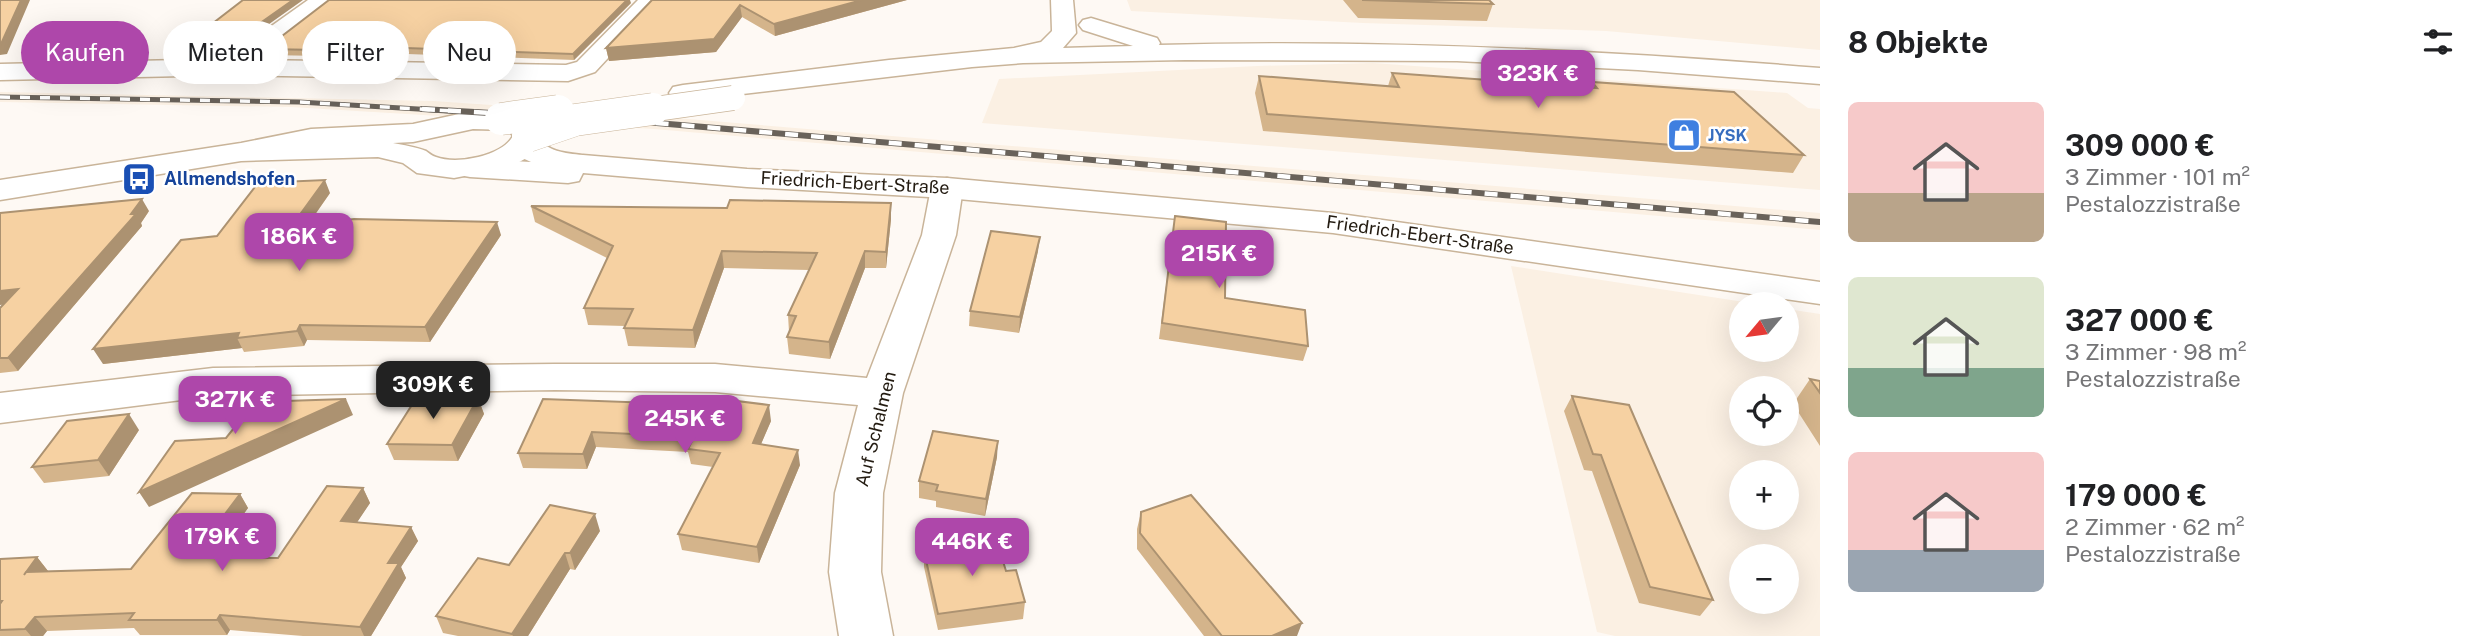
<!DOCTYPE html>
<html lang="de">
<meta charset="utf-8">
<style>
body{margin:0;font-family:"Public Sans",sans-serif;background:#f6f6f6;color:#202124;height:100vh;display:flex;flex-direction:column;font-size:26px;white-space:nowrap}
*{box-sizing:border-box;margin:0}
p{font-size:23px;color:#757577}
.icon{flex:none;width:38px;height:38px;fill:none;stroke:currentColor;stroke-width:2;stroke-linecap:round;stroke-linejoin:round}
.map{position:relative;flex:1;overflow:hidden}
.drawer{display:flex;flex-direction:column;background:#fff;width:665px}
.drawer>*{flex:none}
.banner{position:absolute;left:21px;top:21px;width:665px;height:63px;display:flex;gap:14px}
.needle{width:46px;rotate:241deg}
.fabs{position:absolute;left:1729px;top:292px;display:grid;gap:14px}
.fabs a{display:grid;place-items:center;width:70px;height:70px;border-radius:50%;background:#fff;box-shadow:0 7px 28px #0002;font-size:35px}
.price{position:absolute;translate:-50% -60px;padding:0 16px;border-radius:14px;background:#ae47aa;color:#fff;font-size:23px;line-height:46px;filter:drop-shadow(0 2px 4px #0008)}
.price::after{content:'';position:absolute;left:50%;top:42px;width:21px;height:16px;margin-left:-10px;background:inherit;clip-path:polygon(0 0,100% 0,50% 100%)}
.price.active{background:#222;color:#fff}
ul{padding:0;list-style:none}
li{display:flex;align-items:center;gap:21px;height:175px;padding:0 28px}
li span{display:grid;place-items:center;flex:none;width:196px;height:140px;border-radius:10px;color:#555}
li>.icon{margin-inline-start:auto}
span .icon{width:84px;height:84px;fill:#fffc;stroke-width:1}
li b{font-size:30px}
h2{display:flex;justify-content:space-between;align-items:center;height:84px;padding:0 28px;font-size:30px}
.pill{padding:0 24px;border-radius:32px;background:#fff;box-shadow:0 7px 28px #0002;font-size:24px;line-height:63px}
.pill.active{background:#ae47aa;color:#fff}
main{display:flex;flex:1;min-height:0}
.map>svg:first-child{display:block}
</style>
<main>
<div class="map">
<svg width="1820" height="636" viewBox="0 0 1820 636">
<rect width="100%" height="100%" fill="#fef9f4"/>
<path fill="#fbf0e3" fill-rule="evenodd" d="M1127,0H1820V50L1606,31L1363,23L1131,11Z
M1373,63L1787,93L1808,108L1820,109V190L982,123L999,79L1257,66Z
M0,92L433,101L664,117L1820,213V230L654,129L291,107L0,102Z
M1511,266L1757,304H1741V350H1787V309L1820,314V636H1615L1597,632ZM1741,388H1787V434H1741ZM1741,472H1787V518H1741ZM1741,556H1787V602H1741Z"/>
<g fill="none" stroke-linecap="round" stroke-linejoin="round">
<g stroke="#c9b499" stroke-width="3">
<path id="minor" d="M308,0H334L257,60L566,65L577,62L638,0H662L595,72L568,81L231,75L0,80V64L225,59Z
M947,178L958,181L963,188L956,235L903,393L883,493L881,572L893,636H839L829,572L835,493L858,405L715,392L555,390L213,396L0,423V393L213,368L555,364H715L867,378L922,235L931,188L936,181Z"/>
</g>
<g stroke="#c9b499" stroke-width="3">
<path id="tertiary" d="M526,133L536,136C548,152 564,153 583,155L747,169L947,178L1333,213L1820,282V304L1333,233L947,198L747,187L583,173L579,181L568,183L470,177L459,175L455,168L459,161L470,159L531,162L518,156L511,142L516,136Z"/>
</g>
<g stroke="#c9b499" stroke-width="3">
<path id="secondary" d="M1051,0H1073L1076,33L1063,48L1133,46L1083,30L1079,25L1083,20L1091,18L1157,38L1160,43L1159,45C1379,39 1600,50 1820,68V84L1638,70L1457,61L1185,60L1023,63L972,67L683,101L673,99L669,93L673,87L683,85L889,60L1014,48L1041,42L1052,31Z
M473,111L512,113L531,119L543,136L532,155L510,167L454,178L417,173L403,163L378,157L241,161L0,200V180L241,143L311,129L413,124ZM473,129L509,130L513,136C502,156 457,165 436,157C432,156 429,153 426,151C416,147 403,145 393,143L413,142Z"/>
</g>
<use href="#minor" fill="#fff" fill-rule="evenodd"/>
<use href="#tertiary" fill="#fff" fill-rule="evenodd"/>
<use href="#secondary" fill="#fff" fill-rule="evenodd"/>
<g stroke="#69625a" stroke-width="5">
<path id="rail-far1" d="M0,97L299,102L452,111"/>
</g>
<g stroke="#69625a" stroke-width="6">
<path id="rail" d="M422,109L645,122L1820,222"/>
</g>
<use href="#rail-far1" stroke="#fff" stroke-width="3.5" stroke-dasharray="10" stroke-linecap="butt"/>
<use href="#rail" stroke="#fff" stroke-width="4.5" stroke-dasharray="13" stroke-linecap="butt"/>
<g stroke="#c9b499" stroke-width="26" stroke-linecap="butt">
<path id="secondary-bridge-far1" d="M641,111L733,98"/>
</g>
<g stroke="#c9b499" stroke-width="33" stroke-linecap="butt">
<path id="secondary-bridge" d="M501,119L558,111
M528,136L575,120L653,109"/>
</g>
<use href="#secondary-bridge-far1" stroke="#fff" stroke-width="24"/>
<use href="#secondary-bridge" stroke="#fff" stroke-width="32"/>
</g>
<path fill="#d4b48b" d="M243,0L227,54L185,53L182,47Z
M652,0H907L775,36L742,17L716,52L609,61L606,48Z
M1343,0H1489L1493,4L1487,21L1358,18Z
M631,3L574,60L380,53L375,57L268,55L265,49Z
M1392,73L1590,87L1592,82L1804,155L1793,173L1263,131L1255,93L1259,76L1388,86Z
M330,193L308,225L501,235L430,342L307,340L304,346L244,352L242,348L103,364L217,236Z
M531,206L891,219L886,268H865L830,359L789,354L787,337L789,332L788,315L809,270L724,268L695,348L628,346L624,328L625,326L588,325L584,308L607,258L535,222Z
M149,211L141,223L142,226L18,371L0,373V308L3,305Z
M1175,216L1225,298L1308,346L1303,361L1159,339Z
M1038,251L1019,333L969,326L970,311Z
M1810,379L1820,381V446L1793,404Z
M1572,396L1713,600L1700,616L1639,603L1592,471L1584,470L1564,411Z
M478,398L484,414L458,461L394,460L387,444Z
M543,399L771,421L761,444L800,465L759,563L682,550L678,534L713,467L691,464L688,452L596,447L587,469L523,468L518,453Z
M139,430L109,476L44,483L32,467Z
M997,457L985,516L936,507V501L919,498V481Z
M363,488L370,503L357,522L411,527L418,541L401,567L406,578L371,636H303L230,630L227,635H140L134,628L47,631L43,636H0V559L37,557L48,571L131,569L240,494L248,508L212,558H278Z
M1141,512L1297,636H1204L1137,549V529Z
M600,531L575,570L570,569L528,636H458L443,633L436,616L509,565Z
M924,551L1006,571L1025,602L1023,619L938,630L924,567Z"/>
<path fill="#ac9271" d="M21,0H30L7,54L0,55V45Z
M293,0H303L227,54L225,48Z
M627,0H630L631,3L574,60L573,54Z
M862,0H907L775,36L774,24Z
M740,5L742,17L716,52L609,61L606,48Z
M378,47L380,53L375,57L373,51Z
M325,180L330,193L297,240L291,227Z
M142,199L149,211L141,223L142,226L18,371L8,358Z
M891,203V219L886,268V252Z
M497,222L501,235L430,342L425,327Z
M1040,237L1038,251L1019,333L1020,317Z
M722,251L724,268L695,348L693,330Z
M865,251V268L830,359L829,342Z
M18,289L27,302L0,305V291Z
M300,325L307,340L304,346L297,331Z
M239,333L237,338L242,348L103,364L93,349Z
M478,398L484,414L458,461L452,445Z
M346,399L353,415L149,507L139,492Z
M769,405L771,421L755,458L753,443Z
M129,414L139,430L109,476L98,460Z
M592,432L596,447L587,469L583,454Z
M998,441L997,457L985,516L986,499Z
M798,450L800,465L759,563L757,547Z
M363,488L370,503L348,536L341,521Z
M240,494L248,508L201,572L192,558Z
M595,514L600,531L575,570L570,553Z
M411,527L418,541L401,567L406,578L371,636H364L360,627L388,563Z
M565,553L570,569L528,636H513L512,634Z
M37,557L48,571L24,575Z
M220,615L230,630L227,635L217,620Z
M35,617L47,631L43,636H31L25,629Z
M1302,623L1297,636H1272Z"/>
<path fill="#f6d1a2" stroke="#ac9271" stroke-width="2" d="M0,0H21L1,44L0,45Z
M243,0H293L225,48L182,47Z
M329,0H627L573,54L378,47L373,51L265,49Z
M652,0H862L774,24L740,5L714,39L606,48Z
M1362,0H1489L1493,4L1363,0Z
M1392,73L1597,88L1592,82L1734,92L1804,155L1267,114L1259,76L1399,87Z
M325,180L291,227L354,219L497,222L425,327L300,325L297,331L237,338L239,333L93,349L181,240L217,236L258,183Z
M142,199L131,214H136L8,358H0V308L18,289L0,291V213Z
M730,200L891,203L886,252L865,251L829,342L787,337L796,316L788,315L817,253L722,251L693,330L624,328L633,309L584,308L613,246L531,206L727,208Z
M1175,216L1226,222L1225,298L1305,310L1308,346L1162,323Z
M991,231L1040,237L1020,317L970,311Z
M1810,379L1820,381V393Z
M1572,396L1629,405L1713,600L1650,587L1601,455L1593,454Z
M417,397L478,398L452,445L387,444Z
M713,398L769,405L753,443L798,450L757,547L678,534L720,453L688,449L694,437L592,432L583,454L518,453L543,399L709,405Z
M346,399L139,492L175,441L226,438L255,402Z
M129,414L98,460L32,467L67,421Z
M933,431L998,441L986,499L936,491L938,485L919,481Z
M327,486L363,488L341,521L411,527L388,563H399L360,627L220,615L217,620H129L134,613L35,617L25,629L0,630V604L2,601H0V559L37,557L24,575L26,572L131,569L192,493L240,494L192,558H278Z
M1191,495L1302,623L1272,636H1222L1140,533L1141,512Z
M550,505L595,514L570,553H565L512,634L436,616L478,558L509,565Z
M997,542L1006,571L1016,570L1025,602L938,614L924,551Z"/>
<defs>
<g id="shop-square" transform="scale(1.75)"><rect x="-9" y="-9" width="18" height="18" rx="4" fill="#3f7fe0" stroke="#fff"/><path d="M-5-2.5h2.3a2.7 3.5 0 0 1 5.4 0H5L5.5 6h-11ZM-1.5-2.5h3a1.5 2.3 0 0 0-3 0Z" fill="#fff"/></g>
<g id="bus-square" transform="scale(1.75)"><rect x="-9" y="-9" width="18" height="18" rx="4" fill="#1a4fb4" stroke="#fff"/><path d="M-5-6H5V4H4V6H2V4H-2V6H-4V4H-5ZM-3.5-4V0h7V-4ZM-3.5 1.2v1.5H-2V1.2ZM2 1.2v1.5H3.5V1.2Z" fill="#fff"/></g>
</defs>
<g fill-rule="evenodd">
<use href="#shop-square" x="1684" y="135"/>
<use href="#bus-square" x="139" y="179"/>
</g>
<g text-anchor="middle" stroke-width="5" stroke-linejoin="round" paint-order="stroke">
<g font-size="16" font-weight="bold" fill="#366cbe" stroke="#fff" text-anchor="start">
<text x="1708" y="141">JYSK</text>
</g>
<g font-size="18" font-weight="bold" fill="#164399" stroke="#fff" text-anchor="start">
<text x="164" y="185">Allmendshofen</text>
</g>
<g font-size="18" fill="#231b11" stroke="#fff">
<text transform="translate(855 183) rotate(3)" y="6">Friedrich-Ebert-Straße</text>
<text transform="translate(1420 235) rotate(8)" y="6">Friedrich-Ebert-Straße</text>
<text transform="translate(876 429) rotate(-76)" y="6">Auf Schalmen</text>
</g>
</g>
</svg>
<div class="fabs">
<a><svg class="needle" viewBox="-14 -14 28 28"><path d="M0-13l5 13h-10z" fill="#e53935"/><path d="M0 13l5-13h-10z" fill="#757577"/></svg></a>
<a><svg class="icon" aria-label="locate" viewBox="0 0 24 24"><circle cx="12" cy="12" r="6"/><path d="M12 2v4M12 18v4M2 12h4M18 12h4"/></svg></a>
<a>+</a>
<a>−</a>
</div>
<b class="price" style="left:1538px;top:110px">323K €</b>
<b class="price" style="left:299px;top:273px">186K €</b>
<b class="price" style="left:1219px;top:290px">215K €</b>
<b class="price active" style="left:433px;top:421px">309K €</b>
<b class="price" style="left:235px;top:436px">327K €</b>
<b class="price" style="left:685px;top:455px">245K €</b>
<b class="price" style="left:222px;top:573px">179K €</b>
<b class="price" style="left:972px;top:578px">446K €</b>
<div class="banner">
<a class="pill active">Kaufen</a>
<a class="pill">Mieten</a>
<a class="pill">Filter</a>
<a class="pill">Neu</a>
</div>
</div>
<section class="drawer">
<h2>8 Objekte<svg class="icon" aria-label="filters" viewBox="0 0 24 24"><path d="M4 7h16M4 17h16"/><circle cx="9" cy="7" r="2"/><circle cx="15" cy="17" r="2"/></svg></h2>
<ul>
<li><span style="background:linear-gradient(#f6c9c9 65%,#b9a48a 0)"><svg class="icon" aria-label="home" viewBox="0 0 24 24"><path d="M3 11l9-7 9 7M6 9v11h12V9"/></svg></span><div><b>309 000 €</b><p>3 Zimmer · 101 m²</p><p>Pestalozzistraße</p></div></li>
<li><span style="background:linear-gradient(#dfe7d0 65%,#7fa58c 0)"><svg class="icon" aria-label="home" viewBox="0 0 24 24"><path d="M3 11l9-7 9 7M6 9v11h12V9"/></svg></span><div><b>327 000 €</b><p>3 Zimmer · 98 m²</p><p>Pestalozzistraße</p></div></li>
<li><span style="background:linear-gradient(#f6c9c9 70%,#9aa5b1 0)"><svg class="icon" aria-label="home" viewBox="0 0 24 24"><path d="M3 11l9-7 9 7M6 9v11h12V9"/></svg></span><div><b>179 000 €</b><p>2 Zimmer · 62 m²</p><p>Pestalozzistraße</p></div></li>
</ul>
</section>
</main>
